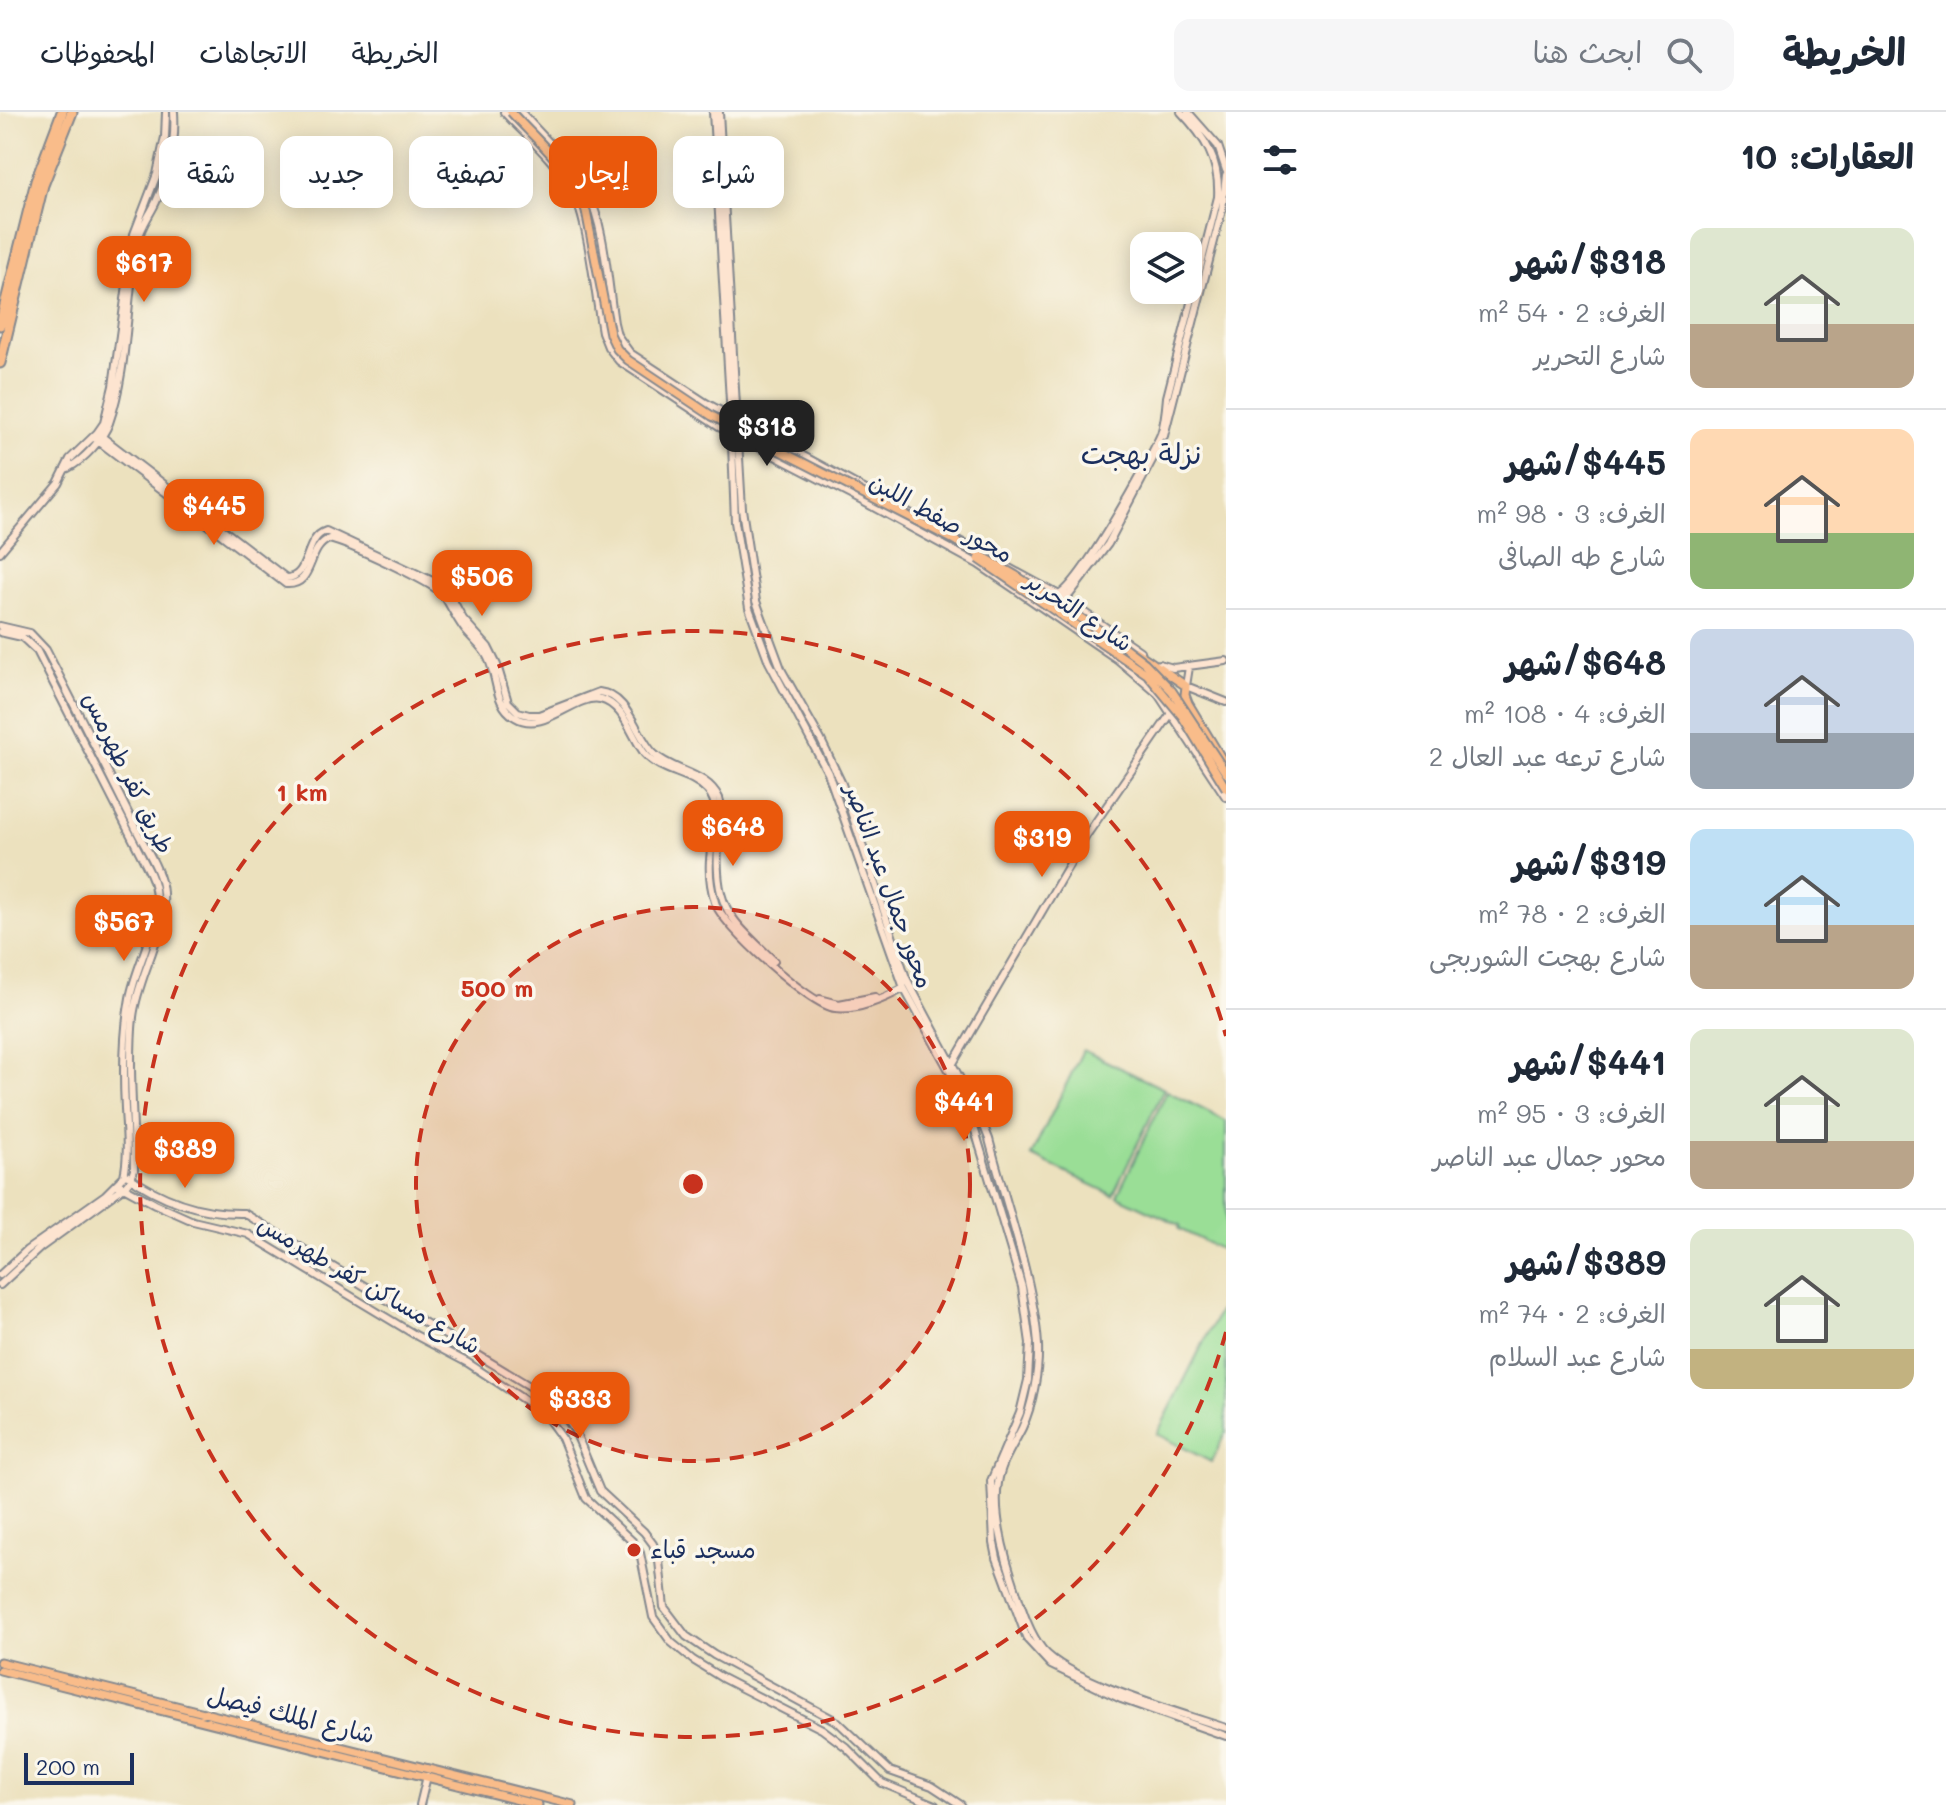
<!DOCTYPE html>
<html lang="ar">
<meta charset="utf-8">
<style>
body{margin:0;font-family:Mali,"Playpen Sans Arabic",sans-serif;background:#f6f6f7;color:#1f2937;direction:rtl;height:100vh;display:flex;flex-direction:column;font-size:30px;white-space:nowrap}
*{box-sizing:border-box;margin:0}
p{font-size:26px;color:#747a83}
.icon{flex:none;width:44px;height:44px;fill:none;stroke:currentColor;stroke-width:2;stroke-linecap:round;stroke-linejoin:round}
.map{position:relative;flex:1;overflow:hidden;direction:ltr}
.sheet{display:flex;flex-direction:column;background:#fff;width:720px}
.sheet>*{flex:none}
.hud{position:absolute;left:24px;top:24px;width:760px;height:72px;direction:rtl;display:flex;gap:16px}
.buttons{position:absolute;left:1130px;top:120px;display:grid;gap:16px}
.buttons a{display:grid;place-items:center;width:72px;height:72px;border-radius:16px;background:#fff;box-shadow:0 4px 20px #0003;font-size:40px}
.scale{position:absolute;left:24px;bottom:20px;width:110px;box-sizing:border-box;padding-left:8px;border:4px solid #1b2f5e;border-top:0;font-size:22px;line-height:28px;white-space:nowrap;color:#1b2f5e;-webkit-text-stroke:6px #fbf7ec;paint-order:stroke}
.price{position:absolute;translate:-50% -68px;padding:0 18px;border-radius:16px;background:#ea580c;color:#fff;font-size:26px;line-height:52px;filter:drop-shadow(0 2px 4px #0008)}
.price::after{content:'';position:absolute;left:50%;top:48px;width:24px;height:18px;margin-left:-12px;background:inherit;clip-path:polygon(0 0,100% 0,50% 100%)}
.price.on{background:#222;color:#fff}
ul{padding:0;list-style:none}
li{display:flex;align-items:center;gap:24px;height:200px;padding:0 32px}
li+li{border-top:2px solid #e0e1e3}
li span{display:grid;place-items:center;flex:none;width:224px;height:160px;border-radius:16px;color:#555}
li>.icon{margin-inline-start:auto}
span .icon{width:96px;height:96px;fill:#fffc;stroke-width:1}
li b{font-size:34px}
h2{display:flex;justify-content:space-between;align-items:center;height:96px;padding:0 32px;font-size:34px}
.chip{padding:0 28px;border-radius:16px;background:#fff;box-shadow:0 4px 20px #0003;font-size:28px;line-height:72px}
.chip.on{background:#ea580c;color:#fff}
header{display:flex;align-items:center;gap:48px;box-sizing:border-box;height:112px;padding:0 40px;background:#fff;border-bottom:2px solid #e0e1e3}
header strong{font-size:38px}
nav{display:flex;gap:44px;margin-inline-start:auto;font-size:28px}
.search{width:560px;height:72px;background:#f6f6f7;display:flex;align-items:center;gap:20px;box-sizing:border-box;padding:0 28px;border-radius:16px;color:#747a83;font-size:30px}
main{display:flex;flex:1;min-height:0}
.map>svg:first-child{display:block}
</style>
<header>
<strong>الخريطة</strong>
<div class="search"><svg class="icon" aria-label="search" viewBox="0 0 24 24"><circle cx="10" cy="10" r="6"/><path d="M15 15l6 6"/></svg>ابحث هنا</div>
<nav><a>الخريطة</a><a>الاتجاهات</a><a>المحفوظات</a></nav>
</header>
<main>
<section class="sheet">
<h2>العقارات: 10<svg class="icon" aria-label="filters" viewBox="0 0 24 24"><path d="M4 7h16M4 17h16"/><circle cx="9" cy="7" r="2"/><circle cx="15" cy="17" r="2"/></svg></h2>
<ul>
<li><span style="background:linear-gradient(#dfe7d0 60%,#b9a48a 0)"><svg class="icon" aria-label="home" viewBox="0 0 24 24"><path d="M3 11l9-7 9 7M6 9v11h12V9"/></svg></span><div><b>$318/شهر</b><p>الغرف: 2 · 54 m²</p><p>شارع التحرير</p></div></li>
<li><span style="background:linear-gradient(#ffd9b3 65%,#8fb573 0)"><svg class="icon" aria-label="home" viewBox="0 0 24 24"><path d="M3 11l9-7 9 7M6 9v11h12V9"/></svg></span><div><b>$445/شهر</b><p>الغرف: 3 · 98 m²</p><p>شارع طه الصافى</p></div></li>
<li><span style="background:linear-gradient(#c9d6e8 65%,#9aa5b1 0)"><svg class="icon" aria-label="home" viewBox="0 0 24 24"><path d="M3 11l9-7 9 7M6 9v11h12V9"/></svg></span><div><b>$648/شهر</b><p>الغرف: 4 · 108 m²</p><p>شارع ترعه عبد العال 2</p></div></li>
<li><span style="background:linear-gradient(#bfe0f5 60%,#b9a48a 0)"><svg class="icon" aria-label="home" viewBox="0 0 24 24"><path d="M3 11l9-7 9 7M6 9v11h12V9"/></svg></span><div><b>$319/شهر</b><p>الغرف: 2 · 78 m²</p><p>شارع بهجت الشوربجى</p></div></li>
<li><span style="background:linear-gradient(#dfe7d0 70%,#b9a48a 0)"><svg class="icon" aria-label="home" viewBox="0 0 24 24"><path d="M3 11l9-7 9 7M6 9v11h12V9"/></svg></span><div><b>$441/شهر</b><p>الغرف: 3 · 95 m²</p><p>محور جمال عبد الناصر</p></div></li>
<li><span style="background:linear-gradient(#dfe7d0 75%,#c2b280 0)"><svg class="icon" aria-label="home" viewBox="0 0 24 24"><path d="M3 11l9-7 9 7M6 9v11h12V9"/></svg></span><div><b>$389/شهر</b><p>الغرف: 2 · 74 m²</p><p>شارع عبد السلام</p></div></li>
</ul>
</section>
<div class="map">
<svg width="1226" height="1693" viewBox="0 0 1226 1693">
<rect width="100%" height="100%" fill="#fbf7ec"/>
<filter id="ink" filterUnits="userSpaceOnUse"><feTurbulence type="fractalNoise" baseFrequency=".0125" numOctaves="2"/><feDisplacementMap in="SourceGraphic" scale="16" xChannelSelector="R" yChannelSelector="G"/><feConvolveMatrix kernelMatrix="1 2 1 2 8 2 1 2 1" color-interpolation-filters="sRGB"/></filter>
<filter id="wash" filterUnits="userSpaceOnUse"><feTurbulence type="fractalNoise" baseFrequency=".006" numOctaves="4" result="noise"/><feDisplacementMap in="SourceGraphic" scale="32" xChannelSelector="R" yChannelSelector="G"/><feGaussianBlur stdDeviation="1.8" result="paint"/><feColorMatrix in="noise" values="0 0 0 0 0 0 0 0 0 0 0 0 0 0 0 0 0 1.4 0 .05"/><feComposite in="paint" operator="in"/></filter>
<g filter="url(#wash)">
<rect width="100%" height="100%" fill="#ece1be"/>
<path fill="#9ade96" stroke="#5a867a" stroke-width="2" d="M1083,938L1164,977L1113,1083L1031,1044Z
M1167,979L1226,1009V1140L1179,1117L1180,1113L1117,1084Z
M1226,1186V1320L1211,1350L1157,1322Z"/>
</g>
<g filter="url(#ink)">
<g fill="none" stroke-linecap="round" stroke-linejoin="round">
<g stroke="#84888e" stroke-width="10">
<path id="secondary" d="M504,0C527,25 557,50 573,80C589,112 595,182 602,220L608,235L619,249L719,315L866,391L978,452L1117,547L1158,582L1226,685
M521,0C543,26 573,51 588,82C605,114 608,174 614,211L617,223L630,241L706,291L1059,483L1140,539
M713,0L731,306L735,410L749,496L769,550L828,661L904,876L949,958L973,1012L1022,1175L1030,1231L1028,1268L1020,1301L991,1369L994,1431L997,1446L1027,1527L1051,1553L1121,1587L1226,1624
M719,0L742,397L756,489L782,559L821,628L842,672L906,866L980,1004L989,1027C1005,1090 1034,1169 1038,1233C1039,1258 1033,1293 1022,1316C1013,1334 1001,1350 998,1371C993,1401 1003,1438 1012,1466C1020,1490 1027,1518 1043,1538C1070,1570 1184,1602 1226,1616
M1188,0L1218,34L1226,58
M97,321L286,466C311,466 303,426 326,419L441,473L449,481L463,507L488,535L497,553L508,590L518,600L529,603H539L599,580C629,583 636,624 654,642C673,660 707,660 719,686C724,699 719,715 718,729C715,798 728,804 774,849
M1164,324L1222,98L1226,63
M93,325L286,472C315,474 306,436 329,427C349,431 421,466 438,478C444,482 446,487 449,492C454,501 459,510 465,518C473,528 483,535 488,546C498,565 494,593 515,605C544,623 574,582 600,587C624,592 632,626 645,642C662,661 690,660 707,678C724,695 711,727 710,748C709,761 711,777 715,790C721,813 811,894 835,896C858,899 884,887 904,876
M68,356C84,348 103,327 109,311C129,255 125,187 138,128C141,114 150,103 156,90C169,62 176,31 174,0
M0,440L58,371L70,347L97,321L104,311L113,274L134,122L157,62L165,25L166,0
M1059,483C1082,470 1149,350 1161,322C1165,310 1166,297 1167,285L1218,85C1220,49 1205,25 1181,0
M1063,485L1070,482L1108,432L1159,335
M0,514L30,521L46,538C77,598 107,658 137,719C146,737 162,760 163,781C166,824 138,863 133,905C128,956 134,1007 134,1058L131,1067L124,1075L40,1136L0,1173
M0,520L22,525L37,539L150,761C169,801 137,847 130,886C123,923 123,959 125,997C126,1018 129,1043 124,1064L105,1083L27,1138L0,1163
M1159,552L1173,556L1226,549
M1189,555L1186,574L1226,590
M820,887L839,892L875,885
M952,953L1086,724L1172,600
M125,1062C161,1088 199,1102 244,1101L541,1281L565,1305L575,1319L600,1379L644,1420L653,1432L659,1449L664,1495L686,1524L714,1543L838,1610L890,1659L932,1674L961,1693
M118,1072L155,1092L193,1109L248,1122L417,1224L468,1251L532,1293L549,1308L562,1326L586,1386L633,1430L640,1441L653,1505L671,1530L693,1548L722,1566L822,1617L846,1635L882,1671L935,1693
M420,1693L427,1664"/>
</g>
<g stroke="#84888e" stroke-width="11">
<path id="primary" d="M1135,539L1186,574L1185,583L1188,591L1226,654
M0,1550L573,1693
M0,1558L538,1693"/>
</g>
<g stroke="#84888e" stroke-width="13">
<path id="highway" d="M0,213L36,69L62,0
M0,251L43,73L72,0"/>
</g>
<use href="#secondary" stroke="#fde4d0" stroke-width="6"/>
<use href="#primary" stroke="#f9bc8a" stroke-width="7"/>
<use href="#highway" stroke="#f9bc8a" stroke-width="9"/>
<g stroke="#84888e" stroke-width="11" stroke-linecap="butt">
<path id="primary-bridge" d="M511,0C538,30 575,60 586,99L610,222L617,237L628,248L712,304L954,428L1015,463L1116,529L1145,551L1172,579L1226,661
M979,447L1147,562L1182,604L1226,676"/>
</g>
<use href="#primary-bridge" stroke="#f9bc8a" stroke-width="7"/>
</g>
</g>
<circle cx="693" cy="1072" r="277" fill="#c8321e" fill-opacity=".12"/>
<g fill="none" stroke="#c8321e" stroke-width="4" stroke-dasharray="14 10">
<circle cx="693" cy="1072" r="277"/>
<path d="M1226 1220A553 553 0 1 1 1226 924"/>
</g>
<circle fill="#c8321e" stroke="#fbf7ec" stroke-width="3" cx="634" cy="1438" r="8"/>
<g text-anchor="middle" stroke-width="7" stroke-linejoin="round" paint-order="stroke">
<g font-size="24" fill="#1b2f5e" stroke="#fbf7ec">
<text transform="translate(941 406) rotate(29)" y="8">محور صفط اللبن</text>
<text transform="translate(1079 500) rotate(34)" y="8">شارع التحرير</text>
<text transform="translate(128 661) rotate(64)" y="8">طريق كفر طهرمس</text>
<text transform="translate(889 774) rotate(70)" y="8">محور جمال عبد الناصر</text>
<text transform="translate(369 1173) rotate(30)" y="8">شارع مساكن كفر طهرمس</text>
<text transform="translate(291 1603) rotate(14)" y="8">شارع الملك فيصل</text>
</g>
<g font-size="24" fill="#1b2f5e" stroke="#fbf7ec" text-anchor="start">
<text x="650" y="1446">مسجد قباء</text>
</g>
<g font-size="28" fill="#1b2f5e" stroke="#fbf7ec">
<text x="1141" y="352">نزلة بهجت</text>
</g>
</g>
<circle cx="693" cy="1072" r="12" fill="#c8321e" stroke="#fbf7ec" stroke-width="4"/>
<g font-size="24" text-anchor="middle" font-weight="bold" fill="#c8321e" stroke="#fbf7ec" stroke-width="7" stroke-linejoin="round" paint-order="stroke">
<text x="302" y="689">1 km</text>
<text x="497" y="885">500 m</text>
</g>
</svg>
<div class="buttons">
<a><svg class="icon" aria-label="layers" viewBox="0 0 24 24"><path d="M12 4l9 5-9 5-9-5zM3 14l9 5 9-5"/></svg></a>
</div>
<div class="scale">200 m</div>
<b class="price" style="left:144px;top:192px">$617</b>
<b class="price on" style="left:767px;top:356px">$318</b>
<b class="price" style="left:214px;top:435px">$445</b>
<b class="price" style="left:482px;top:506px">$506</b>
<b class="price" style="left:733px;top:756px">$648</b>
<b class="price" style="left:1042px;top:767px">$319</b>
<b class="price" style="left:124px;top:851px">$567</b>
<b class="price" style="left:964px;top:1031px">$441</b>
<b class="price" style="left:185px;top:1078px">$389</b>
<b class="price" style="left:580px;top:1328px">$333</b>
<div class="hud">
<a class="chip">شراء</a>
<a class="chip on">إيجار</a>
<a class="chip">تصفية</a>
<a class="chip">جديد</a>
<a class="chip">شقة</a>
</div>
</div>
</main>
